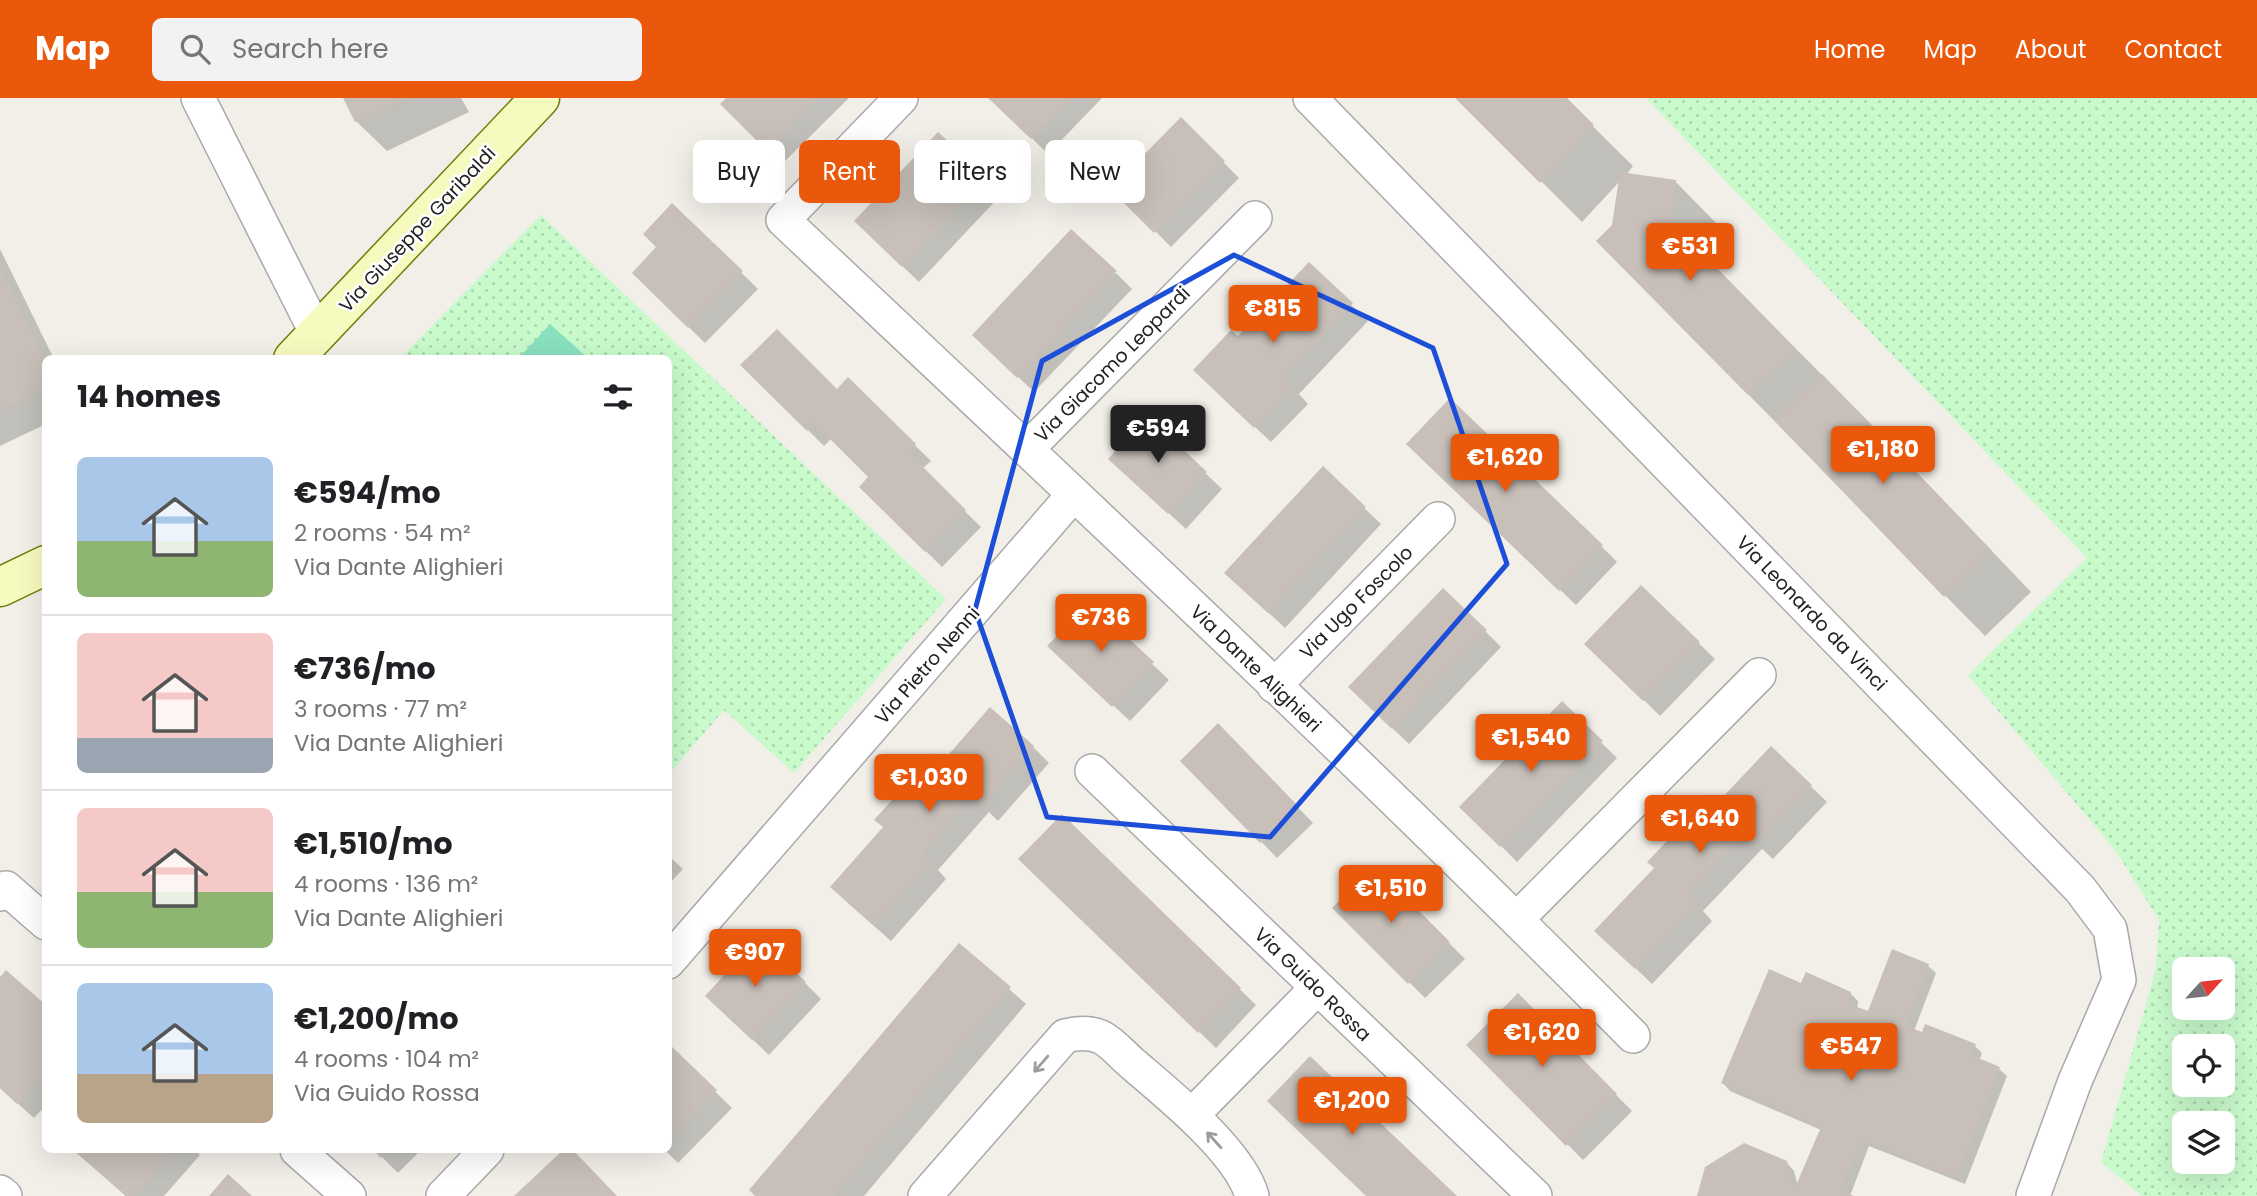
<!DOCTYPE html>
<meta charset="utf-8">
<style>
body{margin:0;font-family:Poppins,sans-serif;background:#f2f2f2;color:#202124;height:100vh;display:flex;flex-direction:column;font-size:26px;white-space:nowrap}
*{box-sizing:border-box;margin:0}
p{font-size:23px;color:#757577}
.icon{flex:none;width:38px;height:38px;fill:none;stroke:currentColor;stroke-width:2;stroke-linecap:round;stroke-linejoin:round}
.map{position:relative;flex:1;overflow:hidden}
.details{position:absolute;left:42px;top:257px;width:630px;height:798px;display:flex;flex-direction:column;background:#fff;border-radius:10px;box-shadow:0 7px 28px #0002}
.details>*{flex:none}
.guide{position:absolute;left:693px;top:42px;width:665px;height:63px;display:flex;gap:14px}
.needle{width:46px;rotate:63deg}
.buttons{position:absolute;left:2172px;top:859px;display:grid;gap:14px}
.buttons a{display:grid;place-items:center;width:63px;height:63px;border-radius:10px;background:#fff;box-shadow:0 7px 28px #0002;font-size:35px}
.price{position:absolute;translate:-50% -60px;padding:0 16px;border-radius:7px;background:#ea580c;color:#fff;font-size:23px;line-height:46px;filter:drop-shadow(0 2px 4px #0008)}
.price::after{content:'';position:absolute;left:50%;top:42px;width:21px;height:16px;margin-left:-10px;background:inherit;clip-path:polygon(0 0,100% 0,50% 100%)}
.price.selected{background:#222;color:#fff}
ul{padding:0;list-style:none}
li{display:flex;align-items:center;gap:21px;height:175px;padding:0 35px}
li+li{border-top:2px solid #e0e0e0}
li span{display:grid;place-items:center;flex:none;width:196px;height:140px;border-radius:10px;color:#555}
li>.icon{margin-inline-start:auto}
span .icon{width:84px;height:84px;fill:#fffc;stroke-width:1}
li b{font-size:30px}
h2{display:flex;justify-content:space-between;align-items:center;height:84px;padding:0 35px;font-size:30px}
.pill{padding:0 24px;border-radius:10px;background:#fff;box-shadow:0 7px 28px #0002;font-size:24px;line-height:63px}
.pill.selected{background:#ea580c;color:#fff}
header{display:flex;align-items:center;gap:42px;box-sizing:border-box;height:98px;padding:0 35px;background:#ea580c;color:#fff}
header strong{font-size:33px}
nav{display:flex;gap:38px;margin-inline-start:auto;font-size:24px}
.search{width:490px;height:63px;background:#f2f2f2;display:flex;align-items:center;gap:18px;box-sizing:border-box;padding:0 24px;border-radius:10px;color:#757577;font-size:26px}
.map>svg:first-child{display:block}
</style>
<header>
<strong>Map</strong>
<div class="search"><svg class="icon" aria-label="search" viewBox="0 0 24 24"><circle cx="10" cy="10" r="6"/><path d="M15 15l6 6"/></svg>Search here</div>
<nav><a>Home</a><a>Map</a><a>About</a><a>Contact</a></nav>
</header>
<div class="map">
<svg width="2257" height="1098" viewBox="0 0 2257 1098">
<defs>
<pattern id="park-dots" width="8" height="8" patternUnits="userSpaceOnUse" patternTransform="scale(1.75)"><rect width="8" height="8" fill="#c8facc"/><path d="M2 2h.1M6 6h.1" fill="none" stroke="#acd6af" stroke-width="1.8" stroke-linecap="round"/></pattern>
</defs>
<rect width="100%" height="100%" fill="#f2efe9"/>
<path fill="url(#park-dots)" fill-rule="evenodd" d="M1646,0H2257V1098H2142L2101,1064L2156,871L2159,822L2115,752L1968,577L2087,460ZM2184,872H2222V910H2184ZM2184,948H2222V987H2184ZM2184,1026H2222V1064H2184Z
M541,117L946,501L794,675L724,612L669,676L668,261H399Z"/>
<path fill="#88e0be" d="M550,226L589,261H518Z"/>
<path fill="#0003" d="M345,0H461L469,14L387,53L356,23Z
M728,0H849L782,66L723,6Z
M991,0H1102L1048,56Z
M1458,0H1564L1633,68L1626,77L1676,84L1716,125L1710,165L1863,318L2031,494L1985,538L1598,143L1614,128L1620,83L1582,124Z
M1181,22L1239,80L1171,149L1113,91Z
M938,36L1001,97L919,184L872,139Z
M672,107L758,191L705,245L634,175L659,149Z
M0,151L54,261H46V326L0,348Z
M1309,166L1368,223L1299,296L1308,306L1271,344L1211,288L1239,241Z
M1116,175L1132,191L1034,294L991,253Z
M743,267L837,293L848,281L931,363L922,371L981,429L942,469L861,389L871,379L832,340L824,348Z
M1148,321L1222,391L1186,431L1127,377Z
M1424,362L1601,448L1617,464L1576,507Z
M1323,371L1381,426L1285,530L1243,491Z
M1641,489L1715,561L1660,618L1587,546Z
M1089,506L1169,582L1130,623L1066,564Z
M1485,533L1501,549L1409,646L1366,605Z
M1562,606L1617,660L1517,764L1462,709Z
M1218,628L1313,725L1277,760L1183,663Z
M1033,649L1049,665L998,723L989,714L938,772L946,781L891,843L848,805L885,730L943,665Z
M1771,650L1827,704L1773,761L1762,751L1703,813L1712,823L1652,886L1597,833Z
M1062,718L1256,907L1216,950L1021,761Z
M668,757L683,771L668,787Z
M1374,770L1465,861L1425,900L1335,810Z
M959,847L1026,906L864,1098H757Z
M1928,868L1936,875L1914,933L1975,948L1982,955L1979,963L1999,971L2007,978L1965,1086L1869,1048L1850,1098H1699L1786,1064L1794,1073L1798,1088L1821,1032L1730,993L1723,985L1802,888L1850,895L1858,903L1857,911L1869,916Z
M0,882L46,909V1007L34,1020L0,990Z
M805,885L821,901L769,957L724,914Z
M1518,898L1632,1013L1583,1062L1468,947Z
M668,948L732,1010L678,1065L665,1052H668Z
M74,1052H195L200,1057L164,1098H126Z
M375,1052H421L398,1075Z"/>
<path fill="#c7bfb8" d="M343,0H405L355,24Z
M726,0H817L765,51L720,6Z
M988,0H1071L1031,41Z
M1455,0H1567L1594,27L1540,85Z
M1181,19L1225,63L1154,135L1110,91Z
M938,34L987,79L902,169L854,123Z
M1620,74L1676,82L1671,123L1796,251L1748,297L1596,143L1612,127Z
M672,105L743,173L688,230L632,175L656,149L643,136Z
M1071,131L1117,173L1017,280L972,237Z
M1309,164L1353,205L1284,279L1293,288L1254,330L1193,272L1231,232L1238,238Z
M0,172L46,264V291L0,313Z
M777,231L837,291L848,279L916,346L908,354L966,412L925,454L859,389L868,379L814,325L807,333L740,267Z
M1822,276L1992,453L1944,499L1774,322Z
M1450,300L1603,447L1559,493L1406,346Z
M1148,318L1207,374L1168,416L1108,361Z
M1323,368L1366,409L1268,515L1224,475Z
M1641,487L1700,544L1643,603L1584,546Z
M1443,490L1487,532L1392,631L1348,589Z
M1089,504L1154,564L1112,609L1047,548Z
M1562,603L1603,643L1500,749L1459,709Z
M990,609L1034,648L981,708L972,700L923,756L931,763L874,828L830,789L883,729L874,722L934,655L943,663Z
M1218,625L1298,708L1260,745L1180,663Z
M1771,648L1812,687L1756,746L1745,736L1688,796L1698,805L1635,871L1594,833L1654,770L1647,764L1712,696L1719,703Z
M1062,716L1241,890L1198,935L1018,761Z
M1374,768L1450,844L1408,886L1332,810Z
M759,840L806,884L752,942L705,898Z
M959,845L1011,889L834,1098H755L749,1092Z
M1892,851L1929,866L1906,928L1922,934L1925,926L1976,946L1971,957L2000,969L1957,1080L1861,1042L1841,1093L1854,1098H1697L1705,1069L1744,1045L1787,1063L1794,1092L1821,1029L1721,985L1769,871L1801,885L1806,874L1851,894L1849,906L1868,913Z
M6,872L46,907V973L17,1006L0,990V879Z
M1518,895L1617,996L1566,1048L1466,947Z
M668,945L717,992L668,1042Z
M1310,958L1457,1098H1366L1267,1003Z
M73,1052H174L134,1098H126Z
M373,1052H389L381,1060Z
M563,1052H573L617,1098H514Z
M228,1076L252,1098H209Z"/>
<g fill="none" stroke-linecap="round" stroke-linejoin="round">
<g stroke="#a9a9a9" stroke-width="36">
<path id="minor" d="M198,0L317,236
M901,0L783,122C1069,391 1356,659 1633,938
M1310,0L2080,791L2110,831L2119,882L2075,983L2033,1098
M1027,351L1255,120
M1274,588L1438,421
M1092,673L1535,1098
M0,796L6,790L46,825
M1517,821L1759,577
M668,864L1074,396
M1192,1017L1317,890
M297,1052L349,1098
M0,1094L5,1098
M443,1098L487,1052
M925,1098L1065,938C1077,935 1089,934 1101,939C1113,945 1124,959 1134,967C1169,997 1240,1054 1252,1098"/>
</g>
<g stroke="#707d05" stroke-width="41">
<path id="secondary" d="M293,261L540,0
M0,489L46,467"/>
</g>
<use href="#minor" stroke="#fff" stroke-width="33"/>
<use href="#secondary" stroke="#f7fabf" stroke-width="38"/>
</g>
<defs><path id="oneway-shaft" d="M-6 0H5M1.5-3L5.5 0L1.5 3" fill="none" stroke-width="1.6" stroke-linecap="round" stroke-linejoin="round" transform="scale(1.75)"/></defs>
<g stroke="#9c9c9c">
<use href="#oneway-shaft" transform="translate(1041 966) rotate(131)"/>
<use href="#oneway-shaft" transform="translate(1214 1042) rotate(-132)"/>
</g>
<path fill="none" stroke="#1d4ed8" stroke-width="5" stroke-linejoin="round" d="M1234,157L1433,250L1507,466L1270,739L1047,719L975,512L1042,263Z"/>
<g text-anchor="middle" stroke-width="5" stroke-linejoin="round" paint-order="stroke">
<g font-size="19" fill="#222" stroke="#fff">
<text transform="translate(417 131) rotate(-47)" y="7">Via Giuseppe Garibaldi</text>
<text transform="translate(1112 266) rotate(-45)" y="7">Via Giacomo Leopardi</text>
<text transform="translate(1356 504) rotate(-45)" y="7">Via Ugo Foscolo</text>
<text transform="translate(1812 515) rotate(46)" y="7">Via Leonardo da Vinci</text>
<text transform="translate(927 567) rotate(-49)" y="7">Via Pietro Nenni</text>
<text transform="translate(1256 570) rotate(44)" y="7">Via Dante Alighieri</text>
<text transform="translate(1313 886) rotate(44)" y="7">Via Guido Rossa</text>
</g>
</g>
</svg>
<div class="buttons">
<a><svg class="needle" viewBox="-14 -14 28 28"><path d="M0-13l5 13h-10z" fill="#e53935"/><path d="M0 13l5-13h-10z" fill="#757577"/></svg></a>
<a><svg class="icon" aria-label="locate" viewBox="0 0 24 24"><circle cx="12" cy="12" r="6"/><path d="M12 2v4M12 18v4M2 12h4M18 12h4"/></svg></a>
<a><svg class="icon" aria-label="layers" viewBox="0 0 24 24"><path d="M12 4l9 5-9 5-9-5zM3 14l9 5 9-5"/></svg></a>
</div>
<b class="price" style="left:1690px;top:185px">€531</b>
<b class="price" style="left:1273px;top:247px">€815</b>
<b class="price selected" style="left:1158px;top:367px">€594</b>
<b class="price" style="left:1883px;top:388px">€1,180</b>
<b class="price" style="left:1505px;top:396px">€1,620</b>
<b class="price" style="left:1101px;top:556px">€736</b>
<b class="price" style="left:1531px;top:676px">€1,540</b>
<b class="price" style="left:929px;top:716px">€1,030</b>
<b class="price" style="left:1700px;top:757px">€1,640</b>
<b class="price" style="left:1391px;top:827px">€1,510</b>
<b class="price" style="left:755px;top:891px">€907</b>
<b class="price" style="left:1542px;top:971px">€1,620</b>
<b class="price" style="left:1851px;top:985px">€547</b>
<b class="price" style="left:1352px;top:1039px">€1,200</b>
<div class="guide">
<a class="pill">Buy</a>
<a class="pill selected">Rent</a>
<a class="pill">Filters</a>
<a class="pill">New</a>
</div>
<section class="details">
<h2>14 homes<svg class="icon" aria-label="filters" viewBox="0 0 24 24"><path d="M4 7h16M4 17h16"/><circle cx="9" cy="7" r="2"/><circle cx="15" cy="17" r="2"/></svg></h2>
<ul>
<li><span style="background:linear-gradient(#a9c7e8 60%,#8fb573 0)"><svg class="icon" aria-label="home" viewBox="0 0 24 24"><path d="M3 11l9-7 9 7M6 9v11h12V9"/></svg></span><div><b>€594/mo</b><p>2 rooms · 54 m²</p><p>Via Dante Alighieri</p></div></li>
<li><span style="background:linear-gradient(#f6c9c9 75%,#9aa5b1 0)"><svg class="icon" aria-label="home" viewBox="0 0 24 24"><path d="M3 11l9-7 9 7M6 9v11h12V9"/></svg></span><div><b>€736/mo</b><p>3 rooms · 77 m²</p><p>Via Dante Alighieri</p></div></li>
<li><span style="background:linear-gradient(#f6c9c9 60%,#8fb573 0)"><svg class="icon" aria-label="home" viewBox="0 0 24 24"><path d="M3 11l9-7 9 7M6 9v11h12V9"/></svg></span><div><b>€1,510/mo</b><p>4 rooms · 136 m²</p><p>Via Dante Alighieri</p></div></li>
<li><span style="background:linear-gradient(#a9c7e8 65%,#b9a48a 0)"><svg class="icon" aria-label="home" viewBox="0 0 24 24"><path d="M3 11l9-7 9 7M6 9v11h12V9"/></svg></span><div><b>€1,200/mo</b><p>4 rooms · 104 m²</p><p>Via Guido Rossa</p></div></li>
</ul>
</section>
</div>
